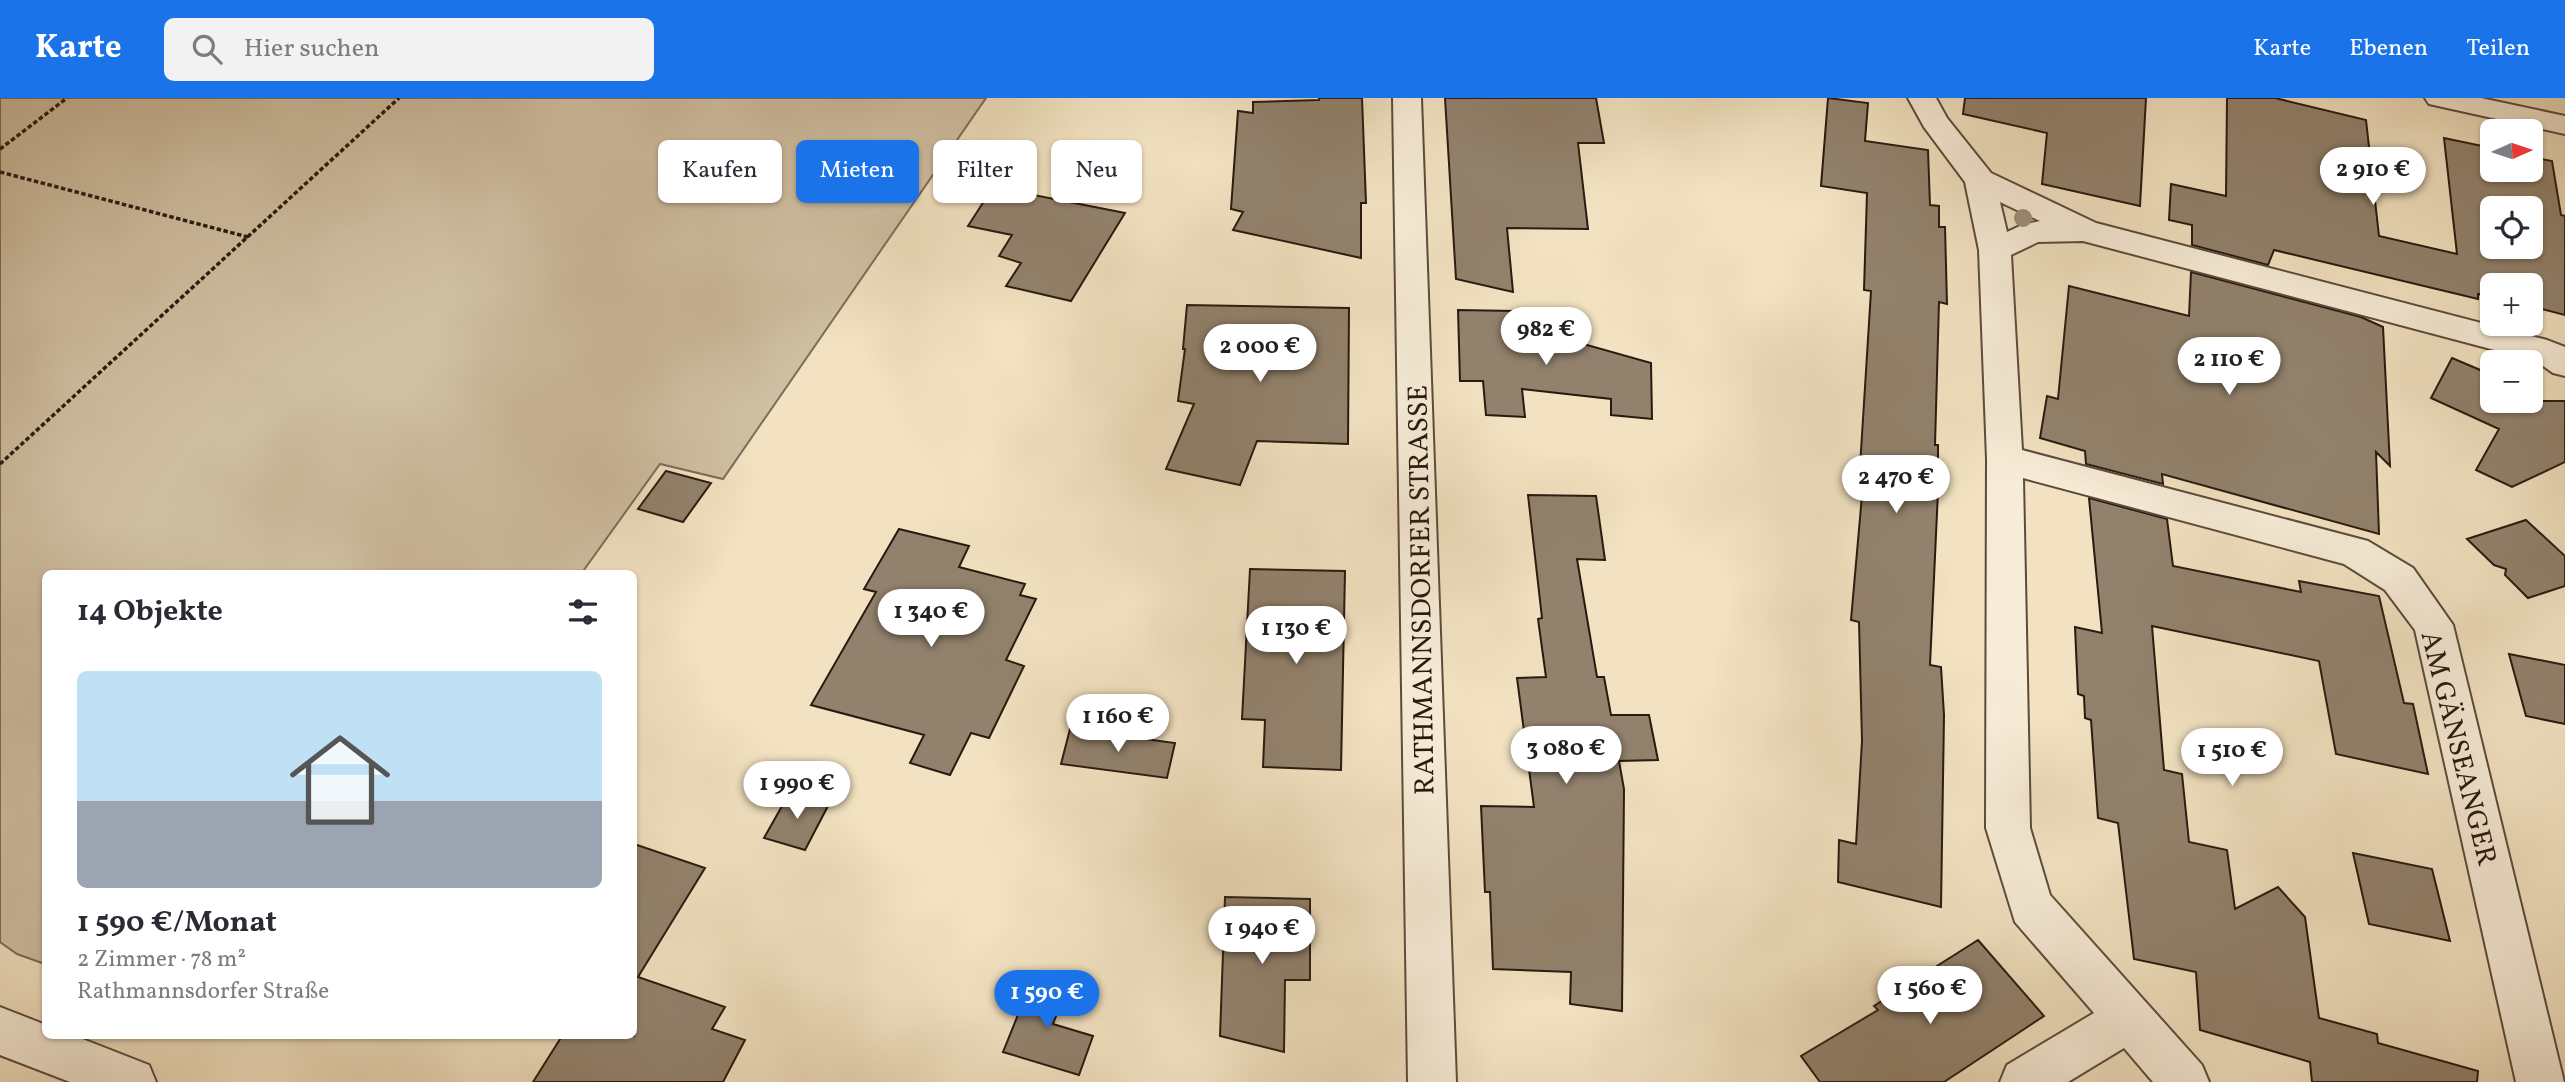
<!DOCTYPE html>
<html lang="de">
<meta charset="utf-8">
<style>
body{margin:0;font-family:Vollkorn,serif;background:#f2f2f3;color:#2b2b33;height:100vh;display:flex;flex-direction:column;font-size:26px;white-space:nowrap}
*{box-sizing:border-box;margin:0}
p{font-size:23px;color:#7c7c81}
.icon{flex:none;width:38px;height:38px;fill:none;stroke:currentColor;stroke-width:2;stroke-linecap:round;stroke-linejoin:round}
.map{position:relative;flex:1;overflow:hidden}
.sheet{position:absolute;left:42px;top:472px;width:595px;height:469px;display:flex;flex-direction:column;background:#fff;border-radius:10px;box-shadow:0 2px 5px #0004}
.sheet>*{flex:none}
.guide{position:absolute;left:658px;top:42px;width:665px;height:63px;display:flex;gap:14px}
.needle{width:46px;rotate:87deg}
.buttons{position:absolute;left:2480px;top:21px;display:grid;gap:14px}
.buttons a{display:grid;place-items:center;width:63px;height:63px;border-radius:10px;background:#fff;box-shadow:0 2px 5px #0004;font-size:35px}
.price{position:absolute;translate:-50% -60px;padding:0 16px;border-radius:24px;background:#fff;color:#222;font-size:23px;line-height:46px;filter:drop-shadow(0 2px 4px #0008)}
.price::after{content:'';position:absolute;left:50%;top:42px;width:21px;height:16px;margin-left:-10px;background:inherit;clip-path:polygon(0 0,100% 0,50% 100%)}
.price.active{background:#1a73e8;color:#fff}
ul{padding:0;list-style:none}
li{display:grid;align-content:center;gap:14px;height:371px;padding:0 35px}
li+li{border-top:2px solid #e1e1e2}
li span{display:grid;place-items:center;height:217px;border-radius:10px;color:#555}
li>.icon{margin-inline-start:auto}
span .icon{width:126px;height:126px;fill:#fffc;stroke-width:1}
li b{font-size:30px}
h2{display:flex;justify-content:space-between;align-items:center;height:84px;padding:0 35px;font-size:30px}
.pill{padding:0 24px;border-radius:10px;background:#fff;box-shadow:0 2px 5px #0004;font-size:24px;line-height:63px}
.pill.active{background:#1a73e8;color:#fff}
header{display:flex;align-items:center;gap:42px;box-sizing:border-box;height:98px;padding:0 35px;background:#1a73e8;color:#fff}
header strong{font-size:33px}
nav{display:flex;gap:38px;margin-inline-start:auto;font-size:24px}
.search{width:490px;height:63px;background:#f2f2f3;display:flex;align-items:center;gap:18px;box-sizing:border-box;padding:0 24px;border-radius:10px;color:#7c7c81;font-size:26px}
.map>svg:first-child{display:block}
</style>
<header>
<strong>Karte</strong>
<div class="search"><svg class="icon" aria-label="search" viewBox="0 0 24 24"><circle cx="10" cy="10" r="6"/><path d="M15 15l6 6"/></svg>Hier suchen</div>
<nav><a>Karte</a><a>Ebenen</a><a>Teilen</a></nav>
</header>
<div class="map">
<svg width="2565" height="984" viewBox="0 0 2565 984">
<rect width="100%" height="100%" fill="#f2e2c1"/>
<filter id="stains"><feTurbulence type="fractalNoise" baseFrequency=".00286" numOctaves="4"/><feColorMatrix values="0 0 0 0 .2 0 0 0 0 .09 0 0 0 0 .02 0 0 0 .5 -.17"/></filter>
<radialGradient id="worn" r=".72"><stop offset=".6" stop-color="#630" stop-opacity="0"/><stop offset="1" stop-color="#630" stop-opacity=".3"/></radialGradient>
<path fill="#d0c0a3" stroke="#7d6c5a" stroke-width="2" d="M0,0H986L723,381L660,366L581,476H46L45,866L17,856L0,844Z"/>
<path fill="#92826d" stroke="#2a1911" stroke-width="2" fill-rule="evenodd" d="M1319,0H1362L1366,105H1361V160L1233,132L1243,114L1231,111L1238,13L1253,15V4L1319,2Z
M1445,0H1596L1604,45H1578L1588,131L1507,130L1513,194L1456,181Z
M1828,0L1868,5L1865,43L1928,52L1930,107L1939,108V129H1945L1947,206L1939,204L1935,347H1938V393L1930,567L1941,569L1944,617L1941,809L1838,784L1839,742L1856,746L1862,643L1859,524L1851,522L1863,386L1859,385L1871,193L1864,192L1867,95L1821,88Z
M1965,0H2146L2140,108L2042,86L2047,35L1963,16Z
M2227,0H2275L2366,22L2379,138L2457,156L2444,40L2492,50V72H2530V59L2552,63L2561,117L2565,118V217L2530,208V187H2492V199L2478,196V201L2274,152L2268,167L2192,147V127L2169,122L2171,86L2226,98ZM2492,110H2530V149H2492Z
M993,89L1125,115L1071,203L1006,188L1021,165L999,158L1012,137L968,128Z
M2191,174L2361,219L2383,229L2390,368L2376,354L2379,436L2162,376L2163,386L2086,366L2085,353L2040,340L2047,298L2058,301L2069,188L2189,218Z
M1187,207L1349,210L1348,346L1257,343L1240,387L1166,371L1194,306L1178,303L1185,251H1183Z
M1458,212L1515,213L1516,227L1651,265L1652,321L1611,317V301L1522,291L1525,319L1486,317L1483,283H1460Z
M2452,260L2492,277V303H2565V364L2512,389L2476,372L2499,331L2431,300Z
M666,373L711,385L683,424L638,411Z
M1528,397L1596,398L1605,462L1577,461L1597,579H1604L1611,617H1649L1658,662L1619,663L1624,691L1622,913L1570,906L1571,874L1493,871L1490,794H1485L1481,708L1534,709L1517,580L1546,579L1538,521L1542,520Z
M2089,400L2167,421L2173,468L2301,494L2299,483L2379,498L2404,605L2413,606L2428,676L2336,656L2319,563L2152,528L2164,672L2182,676L2189,744L2227,752L2235,811L2278,789L2305,819L2319,920L2377,936L2378,945L2478,973L2477,984H2312L2310,964L2200,932L2196,874L2134,861L2118,725L2098,720L2091,622L2085,620L2084,598L2078,596L2075,529L2102,535Z
M2526,422L2565,458V488L2528,500L2505,477L2506,471L2494,467L2467,441Z
M899,431L969,448L959,469L1025,486L1020,497L1036,501L1006,562L1024,568L989,640L971,635L950,677L910,665L924,637L811,607L876,494L864,491Z
M1250,471L1345,473L1341,672L1263,669L1265,622L1242,621Z
M2509,556L2565,567V626L2526,618Z
M1070,631L1175,645L1167,680L1061,666Z
M790,694L829,706L805,752L764,740Z
M634,746L705,770L638,879L725,909L712,931L745,942L723,984H533L562,938H634Z
M2353,755L2432,771L2450,843L2369,826Z
M1225,799L1310,801V882H1285L1284,954L1220,938Z
M1978,842L2044,918L1944,984H1820L1801,958L1878,912L1874,908Z
M1034,877L1068,886L1053,926L1093,938L1079,977L1003,954Z"/>
<g fill="none" stroke-linecap="round" stroke-linejoin="round">
<g stroke="#5c4b3d" stroke-width="4">
<path id="minor" d="M1908,0H1936L1947,20L1991,75L2096,125L2547,242L2565,249V278L2553,275L2536,263L2083,143L2038,144L2011,157L2022,352L2368,443L2413,470L2453,527L2564,984H2516L2415,532L2385,492L2344,466L2023,380L2030,730L2050,797L2202,967L2209,984H2153L2124,950L2068,984H2000L2007,967L2094,915L2015,824L1986,730L1987,361L1979,152L1965,84L1924,29ZM2000,104L2040,123L2022,127L2007,134Z
M2425,0H2481L2565,18V36L2429,6Z
M0,909L46,927V938H75L149,967L156,984H70L0,957Z"/>
</g>
<g stroke="#5c4b3d" stroke-width="4">
<path id="tertiary" d="M1393,0H1421L1456,984H1408Z"/>
</g>
<path stroke="#2a1911" stroke-width="3.5" stroke-dasharray="4.5 2.5" stroke-linecap="butt" d="M0,51L67,0
M0,74L248,139
M0,366L399,0"/>
<use href="#minor" fill="#f7ecd7" fill-rule="evenodd"/>
<use href="#tertiary" fill="#f7ecd7" fill-rule="evenodd"/>
</g>
<circle fill="#a08f78" cx="2023" cy="120" r="9"/>
<g text-anchor="middle" stroke-width="5" stroke-linejoin="round" paint-order="stroke">
<g font-size="28" fill="#2a1911" stroke="#f7ecd7">
<text transform="translate(1420 492) rotate(-91)" y="10">RATHMANNSDORFER STRASSE</text>
<text transform="translate(2460 650) rotate(76)" y="10">AM GÄNSEANGER</text>
</g>
</g>
<rect width="100%" height="100%" filter="url(#stains)"/>
<rect width="100%" height="100%" fill="url(#worn)"/>
</svg>
<div class="buttons">
<a><svg class="needle" viewBox="-14 -14 28 28"><path d="M0-13l5 13h-10z" fill="#e53935"/><path d="M0 13l5-13h-10z" fill="#7c7c81"/></svg></a>
<a><svg class="icon" aria-label="locate" viewBox="0 0 24 24"><circle cx="12" cy="12" r="6"/><path d="M12 2v4M12 18v4M2 12h4M18 12h4"/></svg></a>
<a>+</a>
<a>−</a>
</div>
<b class="price" style="left:2373px;top:109px">2 910 €</b>
<b class="price" style="left:1546px;top:269px">982 €</b>
<b class="price" style="left:1260px;top:286px">2 000 €</b>
<b class="price" style="left:2229px;top:299px">2 110 €</b>
<b class="price" style="left:1896px;top:417px">2 470 €</b>
<b class="price" style="left:931px;top:551px">1 340 €</b>
<b class="price" style="left:1296px;top:568px">1 130 €</b>
<b class="price" style="left:1118px;top:656px">1 160 €</b>
<b class="price" style="left:1566px;top:688px">3 080 €</b>
<b class="price" style="left:2232px;top:690px">1 510 €</b>
<b class="price" style="left:797px;top:723px">1 990 €</b>
<b class="price" style="left:1262px;top:868px">1 940 €</b>
<b class="price" style="left:1930px;top:928px">1 560 €</b>
<b class="price active" style="left:1047px;top:932px">1 590 €</b>
<div class="guide">
<a class="pill">Kaufen</a>
<a class="pill active">Mieten</a>
<a class="pill">Filter</a>
<a class="pill">Neu</a>
</div>
<section class="sheet">
<h2>14 Objekte<svg class="icon" aria-label="filters" viewBox="0 0 24 24"><path d="M4 7h16M4 17h16"/><circle cx="9" cy="7" r="2"/><circle cx="15" cy="17" r="2"/></svg></h2>
<ul>
<li><span style="background:linear-gradient(#bfe0f5 60%,#9aa5b1 0)"><svg class="icon" aria-label="home" viewBox="0 0 24 24"><path d="M3 11l9-7 9 7M6 9v11h12V9"/></svg></span><div><b>1 590 €/Monat</b><p>2 Zimmer · 78 m²</p><p>Rathmannsdorfer Straße</p></div></li>
</ul>
</section>
</div>
